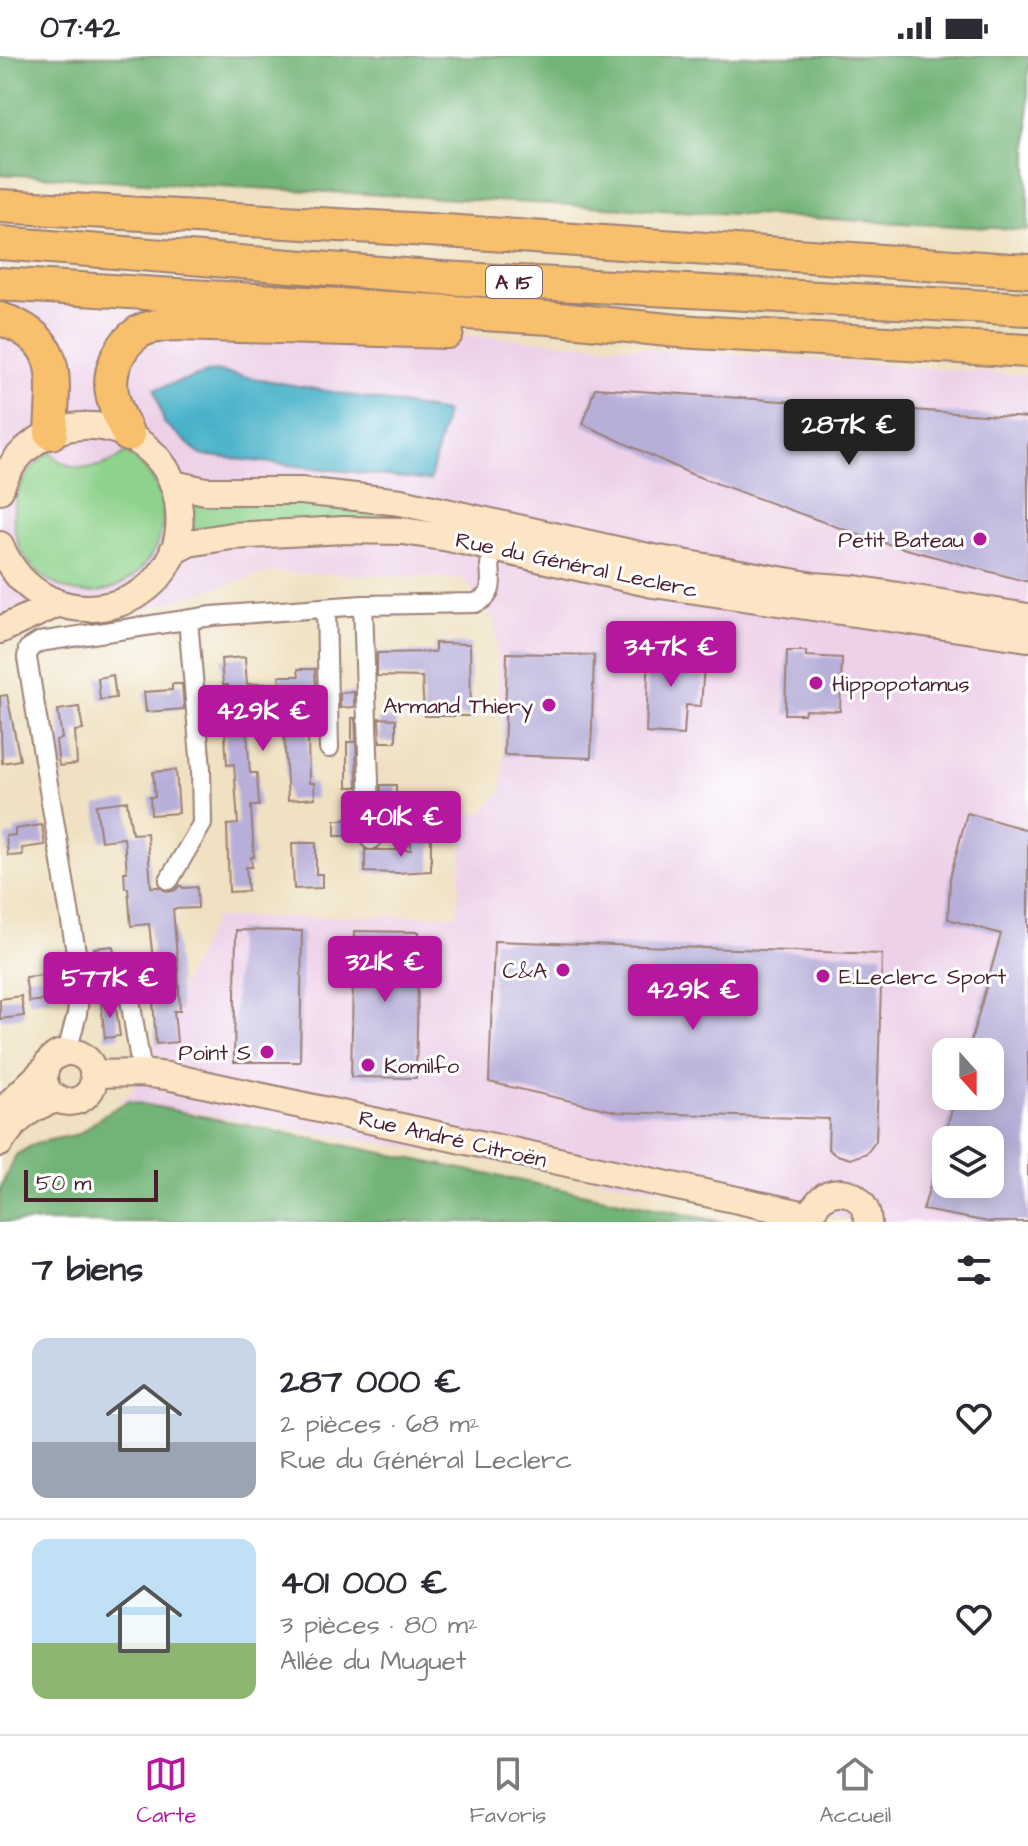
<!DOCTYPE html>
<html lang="fr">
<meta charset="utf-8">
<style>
body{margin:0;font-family:"Architects Daughter",sans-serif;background:#f2f2f3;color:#2b2b33;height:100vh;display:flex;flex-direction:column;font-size:30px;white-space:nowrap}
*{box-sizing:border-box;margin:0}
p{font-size:26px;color:#7c7c81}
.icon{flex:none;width:44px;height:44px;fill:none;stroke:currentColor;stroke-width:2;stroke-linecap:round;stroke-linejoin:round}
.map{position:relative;height:1166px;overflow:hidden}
.side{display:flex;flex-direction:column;background:#fff;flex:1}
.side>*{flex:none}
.needle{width:52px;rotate:159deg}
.tools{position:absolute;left:932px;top:982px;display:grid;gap:16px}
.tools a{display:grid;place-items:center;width:72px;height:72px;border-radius:16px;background:#fff;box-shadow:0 4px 20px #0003;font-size:40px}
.scale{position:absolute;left:24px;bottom:20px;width:134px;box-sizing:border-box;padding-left:8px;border:4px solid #4a1f2b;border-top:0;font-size:22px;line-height:28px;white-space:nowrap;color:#4a1f2b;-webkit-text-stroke:6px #fff;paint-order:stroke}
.price{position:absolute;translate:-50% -68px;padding:0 18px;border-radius:8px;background:#b5179e;color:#fff;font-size:26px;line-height:52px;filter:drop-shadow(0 2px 4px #0008)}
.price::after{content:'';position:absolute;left:50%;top:48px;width:24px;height:18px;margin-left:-12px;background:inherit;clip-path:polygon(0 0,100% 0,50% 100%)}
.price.active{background:#222;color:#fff}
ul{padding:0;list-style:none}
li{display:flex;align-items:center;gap:24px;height:200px;padding:0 32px}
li+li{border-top:2px solid #e1e1e2}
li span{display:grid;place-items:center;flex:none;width:224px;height:160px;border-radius:16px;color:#555}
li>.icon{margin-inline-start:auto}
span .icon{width:96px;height:96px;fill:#fffc;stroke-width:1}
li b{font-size:34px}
h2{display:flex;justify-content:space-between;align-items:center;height:96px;padding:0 32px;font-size:34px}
.status{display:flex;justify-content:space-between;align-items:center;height:56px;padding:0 40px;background:#fff;direction:ltr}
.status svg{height:22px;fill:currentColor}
.tabs{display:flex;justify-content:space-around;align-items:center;height:112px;border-top:2px solid #e1e1e2;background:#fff;font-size:22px;color:#7c7c81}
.tabs a{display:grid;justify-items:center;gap:4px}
.tabs .active{color:#b5179e}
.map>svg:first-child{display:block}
</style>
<div class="status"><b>07:42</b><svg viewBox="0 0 49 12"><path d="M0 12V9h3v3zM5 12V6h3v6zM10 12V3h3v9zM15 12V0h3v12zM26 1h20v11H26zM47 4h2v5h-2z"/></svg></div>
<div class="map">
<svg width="1028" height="1166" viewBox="0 0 1028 1166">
<rect width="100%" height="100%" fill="#fff"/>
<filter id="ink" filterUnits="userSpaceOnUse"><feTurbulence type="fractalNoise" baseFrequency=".0125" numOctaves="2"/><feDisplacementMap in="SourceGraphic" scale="16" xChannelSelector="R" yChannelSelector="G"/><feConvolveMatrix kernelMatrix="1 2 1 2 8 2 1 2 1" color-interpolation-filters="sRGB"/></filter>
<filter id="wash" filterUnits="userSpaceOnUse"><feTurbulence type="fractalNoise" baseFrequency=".006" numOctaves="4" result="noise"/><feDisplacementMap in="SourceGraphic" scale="32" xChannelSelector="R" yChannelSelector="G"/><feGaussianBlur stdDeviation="1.8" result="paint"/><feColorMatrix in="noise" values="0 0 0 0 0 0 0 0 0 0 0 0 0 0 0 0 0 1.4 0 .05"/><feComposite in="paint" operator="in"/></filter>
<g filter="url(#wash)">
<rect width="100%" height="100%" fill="#efe1c1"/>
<path fill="#edd1e9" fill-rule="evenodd" d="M0,243L402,275L1028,319V1166H864L118,1044L129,1040L215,862L457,859L465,759L483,756L502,735L504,699L495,566L463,522L270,516L120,561L56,564L0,573ZM946,996H990V1040H946ZM946,1084H990V1128H946Z"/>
<path fill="#8ed28b" stroke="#6c785b" stroke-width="2" d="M51,396C70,420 104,414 126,396C216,457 122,582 43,520C26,508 16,489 14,468C11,438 26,412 51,396Z
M192,442L297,444L403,459L370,465L193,477Z"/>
<path fill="#72b477" stroke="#5e6a51" stroke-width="2" d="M0,0H1028V174L0,118Z
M128,1045L723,1166H0V1133L16,1099L36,1087L79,1078L105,1058Z"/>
<path fill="#4ab2c9" stroke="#4a687a" stroke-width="2" d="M214,315L446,356L430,425L201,399L164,367L155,333Z"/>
<g id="blocks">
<path fill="#b7afd9" d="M595,332L1028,362V526L873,484L691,418L583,368Z
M435,587L470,588L471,660H424L422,621L377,620V597L435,596Z
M649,590L688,592V608L704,609L701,650L686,649L684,679L646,677Z
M787,595H806V600L842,602L840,655L805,654L804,658H785Z
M507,597L594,599L591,702L504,699Z
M245,601L247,628L280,627L279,620H299L298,613H315L316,637H309L310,664H308V680L309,727H314L315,742L288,744L282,644H250L252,664H246L250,717H257L259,750H251L254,801H251L252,811H246L248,835L229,836L227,769L238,768L234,708L227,709L225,681L226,674L231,673L228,629H223L221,603Z
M113,619L116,642L100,644L98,622Z
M172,628H182L184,653L146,656L144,636L172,634Z
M354,636V651L340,652V637Z
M7,639L20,704L2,707L0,640Z
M79,651L83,674L75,675L77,708L59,710L56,684L62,683L58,654Z
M352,662H355L356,686H352H356L357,731H347V686H352Z
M379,662L396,663V686H380Z
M176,714L179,757L151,759L150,741H155L153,716Z
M381,729H396V752L382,753Z
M127,745L132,778L147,777L151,831H159L168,836L176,834L180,829L183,832L197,831L198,852L173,853L178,913L180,955H174L177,986L156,988L152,930H156L149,868L131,870L128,832H125L124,816H127L124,782L101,785L96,749Z
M967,757L1028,774V1166H989L923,1154L942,1088L946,1089V1128H990V1084H943L956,1040H990V996H968L1001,878L948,863L950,822Z
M335,764H349V780H335Z
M42,769L45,789L22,792L23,799L8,800L6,780L15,779V773Z
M431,782V815L396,817L365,816V794H411V783Z
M292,787H316V818H322V832L294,833Z
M236,874L302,875L300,1006H234Z
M354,875L419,876L416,1022L351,1021Z
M494,885L882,898L876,1085L867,1097L850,1103L834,1098L828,1092L829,1063L618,1056L489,1026Z
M113,890L117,915L97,918L94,892Z
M48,918L51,943L29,946L25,921Z
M21,940L24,960L0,963V943Z
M115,945L120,980L105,982L101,947Z"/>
</g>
</g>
<g filter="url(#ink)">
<use href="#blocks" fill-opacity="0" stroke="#9c8076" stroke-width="2"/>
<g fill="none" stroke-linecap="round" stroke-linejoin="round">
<g stroke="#9c8076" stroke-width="22">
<path id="minor" d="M363,549L371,784
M326,552L329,692
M169,824L202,768L201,712L188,564
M132,918L129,937L142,1017
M67,996L77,958L81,926L27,602L28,593L39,586L212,560L363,549L475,547C495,540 491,526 490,508"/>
</g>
<g stroke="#9c8076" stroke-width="30">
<path id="secondary" d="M173,428L206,435H301L401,446L648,501L814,530L855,533L1028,561
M0,434C8,408 27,387 52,377C80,365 114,368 139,386C160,400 174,421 178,446C196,555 44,597 0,489
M173,495L189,487L231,480L344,474L403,475L449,482L653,528L1028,582
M0,574L57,548
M44 1021a25 25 0 1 1 50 0a25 25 0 1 1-50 0Z
M93,1018L142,1017L167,1020L811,1160
M0,1062L12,1045L45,1013
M0,1087C15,1064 31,1050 58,1043
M811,1166C814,1126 865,1126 868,1166"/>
</g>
<g stroke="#9c8076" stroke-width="36">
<path id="motorway" d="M0,150L445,175L1028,215
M0,187L443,222L1028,253
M0,228L549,262L678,275L1028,295
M0,263C64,283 53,323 51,377
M128,379C122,365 114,352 112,337C108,315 119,289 139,276C149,270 164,269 176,268L447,276"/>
</g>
<use href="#minor" stroke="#fff" stroke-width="18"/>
<use href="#secondary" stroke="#fce5c4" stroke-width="26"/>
<use href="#motorway" stroke="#f8bf6c" stroke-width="32"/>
</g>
</g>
<g fill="#b5179e" stroke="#fff" stroke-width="3">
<circle cx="980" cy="483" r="8"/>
<circle cx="816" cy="627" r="8"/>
<circle cx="549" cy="649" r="8"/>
<circle cx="563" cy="914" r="8"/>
<circle cx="823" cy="920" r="8"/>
<circle cx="267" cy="996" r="8"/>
<circle cx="368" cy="1009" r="8"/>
</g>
<g text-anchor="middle" stroke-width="6" stroke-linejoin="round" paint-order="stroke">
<rect fill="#fff" stroke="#80626b" stroke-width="2" x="486" y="210" width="56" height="32" rx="6"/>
<g font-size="20" font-weight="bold" fill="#4a1f2b">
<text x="514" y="233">A 15</text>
</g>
<g font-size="22" fill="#4a1f2b" stroke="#fff" text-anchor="end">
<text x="964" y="491">Petit Bateau</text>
<text x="832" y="635" text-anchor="start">Hippopotamus</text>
<text x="533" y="657">Armand Thiery</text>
<text x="547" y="922">C&amp;A</text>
<text x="839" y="928" text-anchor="start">E.Leclerc Sport</text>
<text x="251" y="1004">Point S</text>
<text x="384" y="1017" text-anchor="start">Komilfo</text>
</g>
<g font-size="22" fill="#4a1f2b" stroke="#fff">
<text transform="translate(577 508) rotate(12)" y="8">Rue du Général Leclerc</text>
<text transform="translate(453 1082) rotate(13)" y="8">Rue André Citroën</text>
</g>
</g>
</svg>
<div class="tools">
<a><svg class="needle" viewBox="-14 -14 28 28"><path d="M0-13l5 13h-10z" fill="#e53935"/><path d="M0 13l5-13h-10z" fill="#7c7c81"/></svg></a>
<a><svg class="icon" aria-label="layers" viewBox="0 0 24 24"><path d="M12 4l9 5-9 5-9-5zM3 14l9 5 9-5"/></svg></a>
</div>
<div class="scale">50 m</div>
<b class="price active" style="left:849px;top:411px">287K €</b>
<b class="price" style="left:671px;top:633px">347K €</b>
<b class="price" style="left:263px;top:697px">429K €</b>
<b class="price" style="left:401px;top:803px">401K €</b>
<b class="price" style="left:385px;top:948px">321K €</b>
<b class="price" style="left:110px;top:964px">577K €</b>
<b class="price" style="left:693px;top:976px">429K €</b>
</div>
<section class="side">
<h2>7 biens<svg class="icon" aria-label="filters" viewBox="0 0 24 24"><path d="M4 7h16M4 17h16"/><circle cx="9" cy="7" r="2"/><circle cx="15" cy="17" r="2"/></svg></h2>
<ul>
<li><span style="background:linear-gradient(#c9d6e8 65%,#9aa5b1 0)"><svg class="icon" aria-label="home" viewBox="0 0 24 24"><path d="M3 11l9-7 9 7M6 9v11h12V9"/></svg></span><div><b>287 000 €</b><p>2 pièces · 68 m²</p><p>Rue du Général Leclerc</p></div><svg class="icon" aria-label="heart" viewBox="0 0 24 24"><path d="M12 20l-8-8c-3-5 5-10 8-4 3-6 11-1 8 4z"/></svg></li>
<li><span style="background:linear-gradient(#bfe0f5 65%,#8fb573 0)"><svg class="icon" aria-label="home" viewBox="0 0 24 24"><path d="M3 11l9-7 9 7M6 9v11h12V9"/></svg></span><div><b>401 000 €</b><p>3 pièces · 80 m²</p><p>Allée du Muguet</p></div><svg class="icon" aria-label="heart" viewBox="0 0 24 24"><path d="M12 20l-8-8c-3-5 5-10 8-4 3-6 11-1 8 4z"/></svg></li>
</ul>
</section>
<nav class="tabs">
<a class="active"><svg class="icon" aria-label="map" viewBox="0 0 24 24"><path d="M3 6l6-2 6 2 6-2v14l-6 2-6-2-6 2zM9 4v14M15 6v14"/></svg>Carte</a>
<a><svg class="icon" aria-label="saved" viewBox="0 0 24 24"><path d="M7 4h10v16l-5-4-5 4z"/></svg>Favoris</a>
<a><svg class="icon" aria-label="home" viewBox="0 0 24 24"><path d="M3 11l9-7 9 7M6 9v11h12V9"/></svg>Accueil</a>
</nav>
